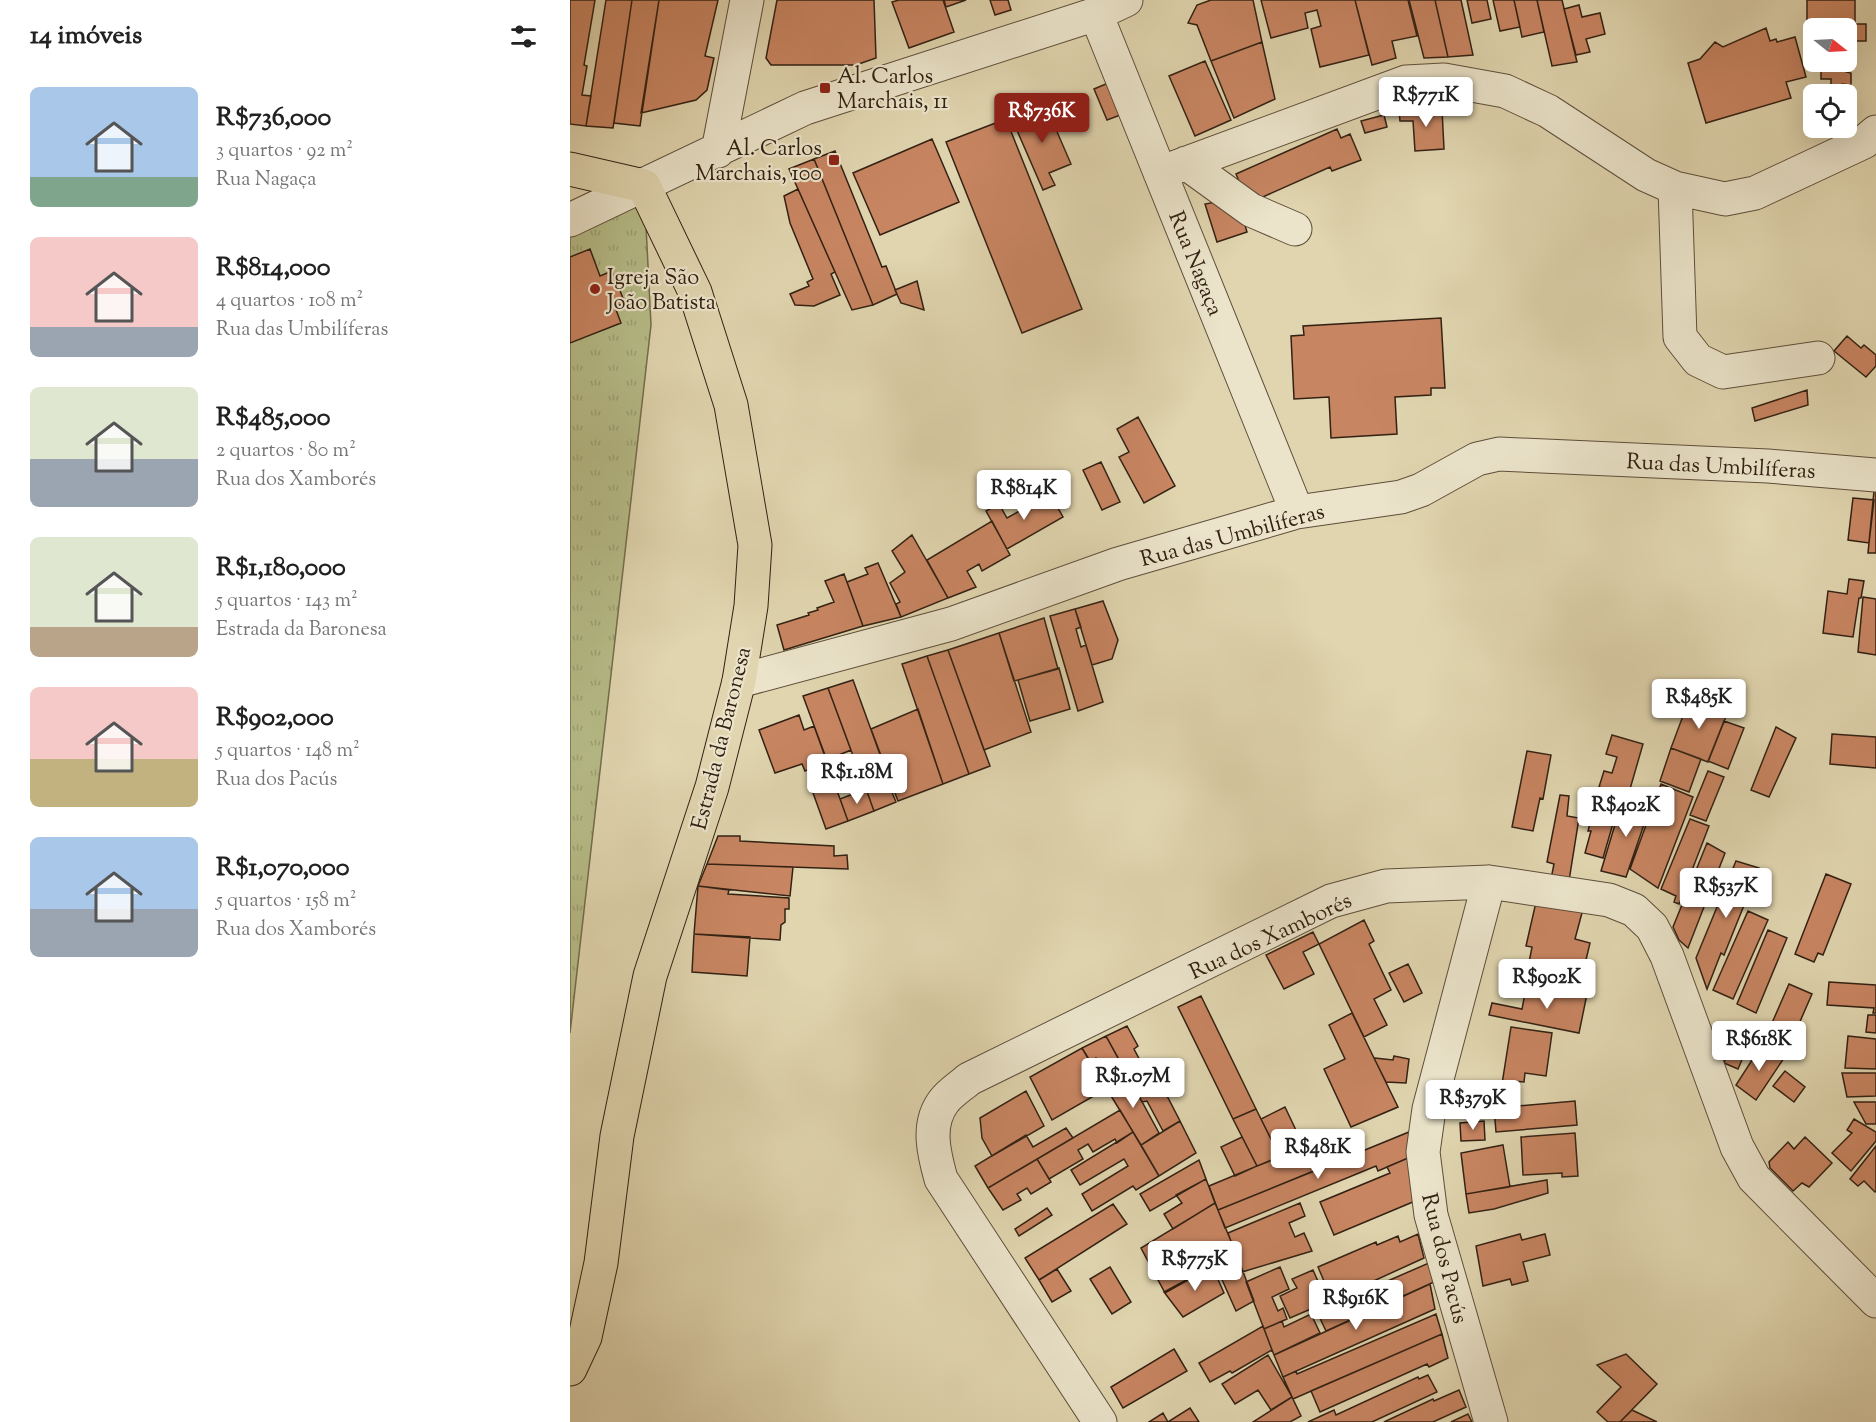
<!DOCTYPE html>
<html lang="pt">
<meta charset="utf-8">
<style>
body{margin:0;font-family:"Sorts Mill Goudy",serif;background:#f2f2f2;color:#222;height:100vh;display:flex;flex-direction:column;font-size:22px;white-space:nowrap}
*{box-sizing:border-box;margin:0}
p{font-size:20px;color:#767676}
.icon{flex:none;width:33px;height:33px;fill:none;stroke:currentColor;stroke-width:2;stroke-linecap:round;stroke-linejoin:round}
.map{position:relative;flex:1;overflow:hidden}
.drawer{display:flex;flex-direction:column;background:#fff;width:570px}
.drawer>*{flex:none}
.needle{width:39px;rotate:108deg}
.buttons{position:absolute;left:1233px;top:18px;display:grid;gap:12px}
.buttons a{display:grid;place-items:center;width:54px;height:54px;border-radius:9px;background:#fff;box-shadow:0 6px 24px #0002;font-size:30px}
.price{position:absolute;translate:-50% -51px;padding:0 14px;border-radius:6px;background:#fff;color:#222;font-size:20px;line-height:39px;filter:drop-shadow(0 2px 3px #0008)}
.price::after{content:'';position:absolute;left:50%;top:36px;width:18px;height:14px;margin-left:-9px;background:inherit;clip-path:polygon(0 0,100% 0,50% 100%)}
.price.selected{background:#8f2418;color:#fff}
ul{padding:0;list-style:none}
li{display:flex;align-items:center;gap:18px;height:150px;padding:0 30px}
li span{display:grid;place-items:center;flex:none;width:168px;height:120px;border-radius:9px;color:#555}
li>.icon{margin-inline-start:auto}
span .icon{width:72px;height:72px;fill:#fffc;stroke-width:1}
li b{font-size:26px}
h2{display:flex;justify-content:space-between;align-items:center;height:72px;padding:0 30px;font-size:26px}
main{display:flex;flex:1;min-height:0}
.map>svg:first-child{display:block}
</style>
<main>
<section class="drawer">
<h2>14 imóveis<svg class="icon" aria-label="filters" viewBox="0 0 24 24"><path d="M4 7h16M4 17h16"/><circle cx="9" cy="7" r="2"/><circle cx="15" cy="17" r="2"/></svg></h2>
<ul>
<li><span style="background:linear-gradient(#a9c7e8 75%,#7fa58c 0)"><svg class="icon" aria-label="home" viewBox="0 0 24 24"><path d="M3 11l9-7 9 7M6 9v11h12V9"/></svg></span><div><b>R$736,000</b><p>3 quartos · 92 m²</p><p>Rua Nagaça</p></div></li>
<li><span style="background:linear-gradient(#f6c9c9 75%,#9aa5b1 0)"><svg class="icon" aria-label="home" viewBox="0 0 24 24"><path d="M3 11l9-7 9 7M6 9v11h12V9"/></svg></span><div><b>R$814,000</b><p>4 quartos · 108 m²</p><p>Rua das Umbilíferas</p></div></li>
<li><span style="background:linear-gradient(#dfe7d0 60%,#9aa5b1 0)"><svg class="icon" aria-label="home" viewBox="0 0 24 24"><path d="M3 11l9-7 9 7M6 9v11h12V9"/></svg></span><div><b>R$485,000</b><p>2 quartos · 80 m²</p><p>Rua dos Xamborés</p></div></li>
<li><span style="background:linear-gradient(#dfe7d0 75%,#b9a48a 0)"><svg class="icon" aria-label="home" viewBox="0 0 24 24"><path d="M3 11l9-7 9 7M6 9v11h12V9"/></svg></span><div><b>R$1,180,000</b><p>5 quartos · 143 m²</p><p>Estrada da Baronesa</p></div></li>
<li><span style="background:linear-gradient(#f6c9c9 60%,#c2b280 0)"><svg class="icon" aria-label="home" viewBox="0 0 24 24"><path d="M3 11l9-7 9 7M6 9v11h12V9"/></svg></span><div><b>R$902,000</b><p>5 quartos · 148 m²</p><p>Rua dos Pacús</p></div></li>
<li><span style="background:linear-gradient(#a9c7e8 60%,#9aa5b1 0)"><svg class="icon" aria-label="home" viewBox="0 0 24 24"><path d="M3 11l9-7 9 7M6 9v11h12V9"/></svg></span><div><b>R$1,070,000</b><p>5 quartos · 158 m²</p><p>Rua dos Xamborés</p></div></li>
</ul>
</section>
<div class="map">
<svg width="1306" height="1422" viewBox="0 0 1306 1422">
<defs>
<pattern id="park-tufts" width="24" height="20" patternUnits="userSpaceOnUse" patternTransform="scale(1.5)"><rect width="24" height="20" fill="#b6bc88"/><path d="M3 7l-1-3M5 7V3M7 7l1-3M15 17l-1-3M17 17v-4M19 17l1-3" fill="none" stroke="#9da174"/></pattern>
</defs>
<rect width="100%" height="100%" fill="#e0d5af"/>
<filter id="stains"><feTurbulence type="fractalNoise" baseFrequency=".00333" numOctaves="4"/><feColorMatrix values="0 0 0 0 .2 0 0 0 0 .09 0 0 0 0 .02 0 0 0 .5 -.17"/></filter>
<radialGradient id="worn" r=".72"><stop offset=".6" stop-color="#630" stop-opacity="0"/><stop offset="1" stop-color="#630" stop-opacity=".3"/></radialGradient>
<path fill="url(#park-tufts)" stroke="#746e4e" stroke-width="1.5" d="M74,186L81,325L0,1033V213Z"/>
<path fill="#c88562" stroke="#322113" stroke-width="1.5" d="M0,0H25L14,65L17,66L12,95L21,96L16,126L0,124Z
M36,0H62L43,128L16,126Z
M62,0H89L70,126L44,123Z
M89,0H148L135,56L144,58L137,90L126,100L71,113Z
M207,0H304L306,58L286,65H201L196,58Z
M329,0H373L384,32L339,48L322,2Z
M374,0H396L376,7Z
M420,0H438L441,10L425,15Z
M641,0H683L692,42L641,61L627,25L618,23L627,5Z
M691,0H785L799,55L750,67L741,29L751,26L747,10L735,13L738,28L701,38Z
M785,0H838L847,36L822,41L826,58L802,65Z
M839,0H865L878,57L854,58Z
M865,0H891L903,55L878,57Z
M897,0H917L921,19L902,23Z
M923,0H944L950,27L930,31Z
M944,0H967L974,32L952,37Z
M967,0H992L1007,62L982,66Z
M1237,0H1285V24H1296V41H1282V50H1276V28H1237Z
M1009,5L1012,17L1030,13L1035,34L1016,39L1020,52L1006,55L994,9Z
M1196,28L1200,41L1206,39L1207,42L1225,37L1236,77L1216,82L1221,98L1136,123L1118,63L1130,59L1145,42L1153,47Z
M692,42L705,99L664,118L641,61Z
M635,61L661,120L625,136L599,76Z
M1251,62H1271V66H1276V72L1281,73V85L1272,84V89H1261V79H1251Z
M543,81L553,114L537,120L524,89Z
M475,104L501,164L479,173L485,185L473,190L442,119Z
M872,109L874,149L845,151L843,121H830L829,111Z
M814,115L817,127L795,133L791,121Z
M436,119L512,309L452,333L376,142Z
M767,129L771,138L780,134L791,160L762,171L760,167L686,200L674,193L666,174Z
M362,139L389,202L310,235L283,173Z
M265,151L312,267L316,266L327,294L303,305L244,159Z
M244,159L303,305L282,310L219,169Z
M228,189L265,272L261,274L270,295L244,306L225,305L220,294L239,286L237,282L243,279L220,223L214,196Z
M646,202L674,222L677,232L647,242L635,204Z
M20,249L30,276L42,271L55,303L45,307L51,323L0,343V257Z
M347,281L354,310L331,303L325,290Z
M871,318L875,388H861V395L825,397L827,434L761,438L759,397L724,399L721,336L734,335L733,326Z
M1277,336L1291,348L1294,345L1306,355V366L1296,377L1264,351Z
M1237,390L1238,405L1185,421L1182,408Z
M568,417L605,486L574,503L549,457L559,452L547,429Z
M531,462L550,502L532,510L513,470Z
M1304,491H1306V553H1298Z
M480,494L493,517L437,549L416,511L429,504L437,518Z
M1283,498L1304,500L1299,543L1278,540Z
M422,521L440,555L412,571L409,564L397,571L406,587L378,598L357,560Z
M342,535L378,598L331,617L326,604L330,602L320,583L335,572L322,551Z
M308,563L331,617L293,626L277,582L298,574L295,568Z
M274,574L293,626L214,650L207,625L239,615L238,613L248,610L247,608L264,602L255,581Z
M1279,579L1294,581L1291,598H1289L1283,637L1253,633L1258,591L1277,594Z
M1293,597L1306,599V655L1288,652Z
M533,601L548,640L542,659L522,665L505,609Z
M505,609L511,627L506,629L511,647L516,645L533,702L508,711L480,616Z
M474,618L488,669L444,681L429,633Z
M429,633L461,732L414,750L378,650Z
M378,650L420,766L399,774L357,656Z
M357,656L399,774L373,784L332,664Z
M489,668L500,709L460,721L448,680Z
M283,680L316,771L292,780L258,688Z
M258,688L281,750L269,755L277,778L265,782L233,696Z
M1120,697L1141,705L1140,708L1157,714L1138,762L1101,748Z
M348,709L373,784L328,801L301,729Z
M229,715L234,730L244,726L257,762L235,771L232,764L205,773L189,730Z
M1154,721L1174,728L1158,769L1138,761Z
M1206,727L1226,738L1199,797L1181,790Z
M1262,734L1306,737V768L1260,764Z
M1042,735L1073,744L1058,796L1029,787L1034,771L1042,773L1047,757L1036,754Z
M1101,748L1131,759L1119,792L1090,781Z
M957,751L981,755L973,799L970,798L963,831L942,827Z
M260,771L278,821L256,829L238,779Z
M1138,771L1154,777L1136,821L1120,815Z
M317,780L326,802L304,811L296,789Z
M1091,784L1123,797L1088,888L1060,869Z
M296,789L304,811L278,821L270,799Z
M1029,790L1051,796L1033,858L1015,853L1021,831H1018Z
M990,795L999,796L997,816L1009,818L998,887L980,884L984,864L977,862Z
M1069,796L1082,801L1056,877L1031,871L1050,808L1063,812Z
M1120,819L1139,826L1109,904L1104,902L1106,896L1091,889Z
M148,836H170V841L264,846V856L277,855L278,869L137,864Z
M1137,843L1155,853L1118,948L1109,940L1103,927Z
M1166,861L1189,868L1154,955L1151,953L1137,989L1126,958Z
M137,864L223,867L220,896L128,886Z
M1256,874L1281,884L1253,955L1248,953L1244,962L1225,954Z
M128,886L159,890L158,894L219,898V909H215V922L211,925L210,940L124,934Z
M966,902L1013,909L1005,939L1020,943L1010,985L957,973L962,947L956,946Z
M1178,911L1198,920L1163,999L1143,990Z
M794,920L804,941L799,944L821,990L804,999L817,1025L794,1037L749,944Z
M1198,930L1217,938L1186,1013L1167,1004Z
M743,932L749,944L733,952L744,974L714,989L696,955Z
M124,934L180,937L177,976L122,972Z
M838,964L852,993L834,1002L819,973Z
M1259,982L1306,985V1013H1303L1304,1008L1257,1005Z
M1219,984L1242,994L1218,1049L1195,1039Z
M956,988L985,994L986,988L1017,994L1009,1033L919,1015L922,1003L952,1009Z
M631,996L686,1109L663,1119L608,1007Z
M782,1013L828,1107L781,1127L754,1069L775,1059L759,1025Z
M1298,1015H1306V1033L1296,1032Z
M557,1026L568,1046L564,1049L573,1066L580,1063L610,1121L593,1131L577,1101L572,1102L536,1036Z
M941,1027L982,1033L976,1076L955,1073L954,1082L943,1081L942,1085L932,1084Z
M1165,1027L1183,1034L1168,1069L1154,1063L1158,1052L1156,1051L1157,1047Z
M536,1036L557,1074L535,1086L527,1072L532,1069L526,1058L520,1061L512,1048Z
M1278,1036L1306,1039V1069L1275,1068Z
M1191,1046L1214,1058L1186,1100L1166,1085Z
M512,1048L536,1089L482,1120L460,1077Z
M824,1056L839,1059L836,1083L816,1082L804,1058L823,1060Z
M1215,1071L1235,1087L1224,1102L1203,1086Z
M1272,1073H1306V1096L1277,1097Z
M557,1074L589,1133L571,1145L535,1086Z
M456,1091L474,1126L422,1156L412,1138L410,1118Z
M1005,1101L1007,1125L926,1132L924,1108Z
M1284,1102H1306V1124H1296Z
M715,1107L734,1147L710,1157L691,1119Z
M686,1109L710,1157L687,1166L663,1119Z
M550,1110L563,1132L547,1143L545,1139L523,1152L518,1144L508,1150L513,1159L479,1179L467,1159Z
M1284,1119L1306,1132V1141L1281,1171L1262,1153L1282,1133L1277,1130Z
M610,1121L626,1153L589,1176L571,1145Z
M914,1121L915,1140L891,1141L890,1123Z
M496,1128L503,1138L418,1188L405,1166L456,1135L463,1147Z
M563,1132L589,1176L566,1190L563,1186L522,1211L512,1194L558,1166L554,1159L510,1185L501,1170Z
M839,1132L838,1158L808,1171L806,1166L655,1228L648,1210Z
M1005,1133L1008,1176L992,1177V1173L953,1175L951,1137Z
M672,1137L687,1166L665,1176L651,1147Z
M1235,1137L1262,1163L1239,1187L1232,1183L1223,1191L1200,1168L1199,1162L1218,1142L1224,1149Z
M754,1138L759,1149L743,1155L749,1169L648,1210L639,1186Z
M933,1145L940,1187L896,1194L891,1153Z
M1306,1146V1191L1305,1192L1294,1181L1288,1186L1280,1179Z
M838,1158L850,1199L764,1235L750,1202L820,1173L817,1167Z
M467,1159L481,1182L461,1194L457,1188L447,1194L451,1200L433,1210L418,1188Z
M629,1160L636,1179L580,1211L570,1194Z
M636,1179L645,1203L603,1229L594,1214L612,1203L606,1195Z
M977,1180L978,1193L924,1209L899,1213L896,1194Z
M645,1203L666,1253L595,1293L571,1248Z
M730,1203L735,1216L719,1223L725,1237L734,1233L742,1251L672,1272L658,1233Z
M543,1204L557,1224L469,1280L455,1258Z
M477,1208L482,1215L449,1236L445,1229Z
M848,1234L854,1258L762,1300L748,1267L806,1242L807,1245L828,1236L830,1242Z
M950,1234L952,1240L975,1234L980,1255L953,1262L958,1281L942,1285L940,1279L913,1286L906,1246Z
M666,1253L684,1301L666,1311L645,1264Z
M861,1262L864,1282L756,1331L747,1312Z
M642,1266L654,1293L613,1317L594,1292Z
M540,1267L561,1302L542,1314L520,1279Z
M710,1267L719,1289L702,1297L708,1311L713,1308L717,1319L694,1329L676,1282Z
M487,1269L501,1291L482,1302L469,1280Z
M743,1270L757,1302L720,1318L710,1296L727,1288L722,1279Z
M860,1284L865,1309L713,1377L704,1355Z
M741,1314L750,1333L704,1355L694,1329L712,1321L714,1327Z
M866,1314L872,1334L723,1399L713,1377L726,1371L727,1374Z
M693,1326L702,1350L662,1373L660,1371L640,1382L629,1363Z
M872,1334L878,1358L859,1367L857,1364L750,1412L741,1391Z
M604,1349L617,1371L553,1408L541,1387Z
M1056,1354L1087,1384L1050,1422H1038L1027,1412L1051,1387L1027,1365Z
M698,1355L722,1397L701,1410L688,1390L665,1404L652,1384Z
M858,1375L867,1392L802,1422H738L764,1410L766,1415L848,1377L849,1379Z
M889,1390L896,1407L863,1422H814L863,1399L864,1401Z
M722,1397L731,1416L720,1422H683Z
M620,1408L629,1422H579L593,1413L598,1422Z
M1062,1410L1087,1422H1050Z
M898,1414L902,1422H881Z"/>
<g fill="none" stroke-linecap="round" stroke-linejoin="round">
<g stroke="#5e4e3a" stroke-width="35">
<path id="minor" d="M526,14L727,512
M148,151L177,0
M616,163L681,210L725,229
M590,173L836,82L874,80L935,91L978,111L1076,175L1105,188L1155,199L1185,193L1294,142L1306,132
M1105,188L1110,337L1128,360L1153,372L1248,358
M0,220L235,108L526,14L556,0
M169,681L381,624L548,564L727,512L831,497L851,490L907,459L929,454L1198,466L1306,475
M919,882L859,1109L853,1152L861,1215L921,1422
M530,1422L371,1179C364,1154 356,1124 374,1101C380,1093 391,1086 399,1079L761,901L816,886L919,882L1039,900L1064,910L1082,927L1097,956L1167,1147L1184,1178L1306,1301"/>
</g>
<g stroke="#322113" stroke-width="35">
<path id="major" d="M0,169L74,186L125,292L161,405L185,545L181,606L169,681L142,787L80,976L47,1136L31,1263L15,1337L0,1369"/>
</g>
<use href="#minor" stroke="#ebe4cb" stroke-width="33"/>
<use href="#major" stroke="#e0d5af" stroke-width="33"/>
</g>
<g fill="#8f2418" stroke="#ebe4cb" stroke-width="2">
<rect x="249" y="82" width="12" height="12" rx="3"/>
<rect x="258" y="154" width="12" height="12" rx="3"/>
<circle cx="25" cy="289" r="6"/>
</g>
<g text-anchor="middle" stroke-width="4.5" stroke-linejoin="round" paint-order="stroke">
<g font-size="22" fill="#322113" stroke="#ebe4cb" text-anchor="start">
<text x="267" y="83">Al. Carlos<tspan x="267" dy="25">Marchais, 11</tspan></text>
<text x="252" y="155" text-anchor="end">Al. Carlos<tspan x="252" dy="25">Marchais, 100</tspan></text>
<text x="37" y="284">Igreja São<tspan x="37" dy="25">João Batista</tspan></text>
</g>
<g font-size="22" fill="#322113" stroke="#ebe4cb">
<text transform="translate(627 263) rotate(68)" y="8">Rua Nagaça</text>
<text transform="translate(1151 465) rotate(3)" y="8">Rua das Umbilíferas</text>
<text transform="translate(662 534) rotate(-15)" y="8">Rua das Umbilíferas</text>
<text transform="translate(150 738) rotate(-76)" y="8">Estrada da Baronesa</text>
<text transform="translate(700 935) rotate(-25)" y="8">Rua dos Xamborés</text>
<text transform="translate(876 1258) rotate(76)" y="8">Rua dos Pacús</text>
</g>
</g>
<rect width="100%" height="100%" filter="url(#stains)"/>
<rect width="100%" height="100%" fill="url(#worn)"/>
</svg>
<div class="buttons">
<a><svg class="needle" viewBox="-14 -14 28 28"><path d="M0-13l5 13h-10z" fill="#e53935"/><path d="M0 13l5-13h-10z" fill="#767676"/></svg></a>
<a><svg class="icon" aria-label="locate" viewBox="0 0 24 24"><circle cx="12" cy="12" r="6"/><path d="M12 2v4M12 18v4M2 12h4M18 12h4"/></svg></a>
</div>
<b class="price" style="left:856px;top:128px">R$771K</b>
<b class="price selected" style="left:472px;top:144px">R$736K</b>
<b class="price" style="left:454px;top:521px">R$814K</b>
<b class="price" style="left:1129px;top:730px">R$485K</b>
<b class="price" style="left:287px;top:805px">R$1.18M</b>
<b class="price" style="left:1056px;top:838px">R$402K</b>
<b class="price" style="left:1156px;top:919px">R$537K</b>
<b class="price" style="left:977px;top:1010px">R$902K</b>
<b class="price" style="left:1189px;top:1072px">R$618K</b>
<b class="price" style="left:563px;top:1109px">R$1.07M</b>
<b class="price" style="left:903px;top:1131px">R$379K</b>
<b class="price" style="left:748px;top:1180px">R$481K</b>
<b class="price" style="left:625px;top:1292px">R$775K</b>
<b class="price" style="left:786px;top:1331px">R$916K</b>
</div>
</main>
